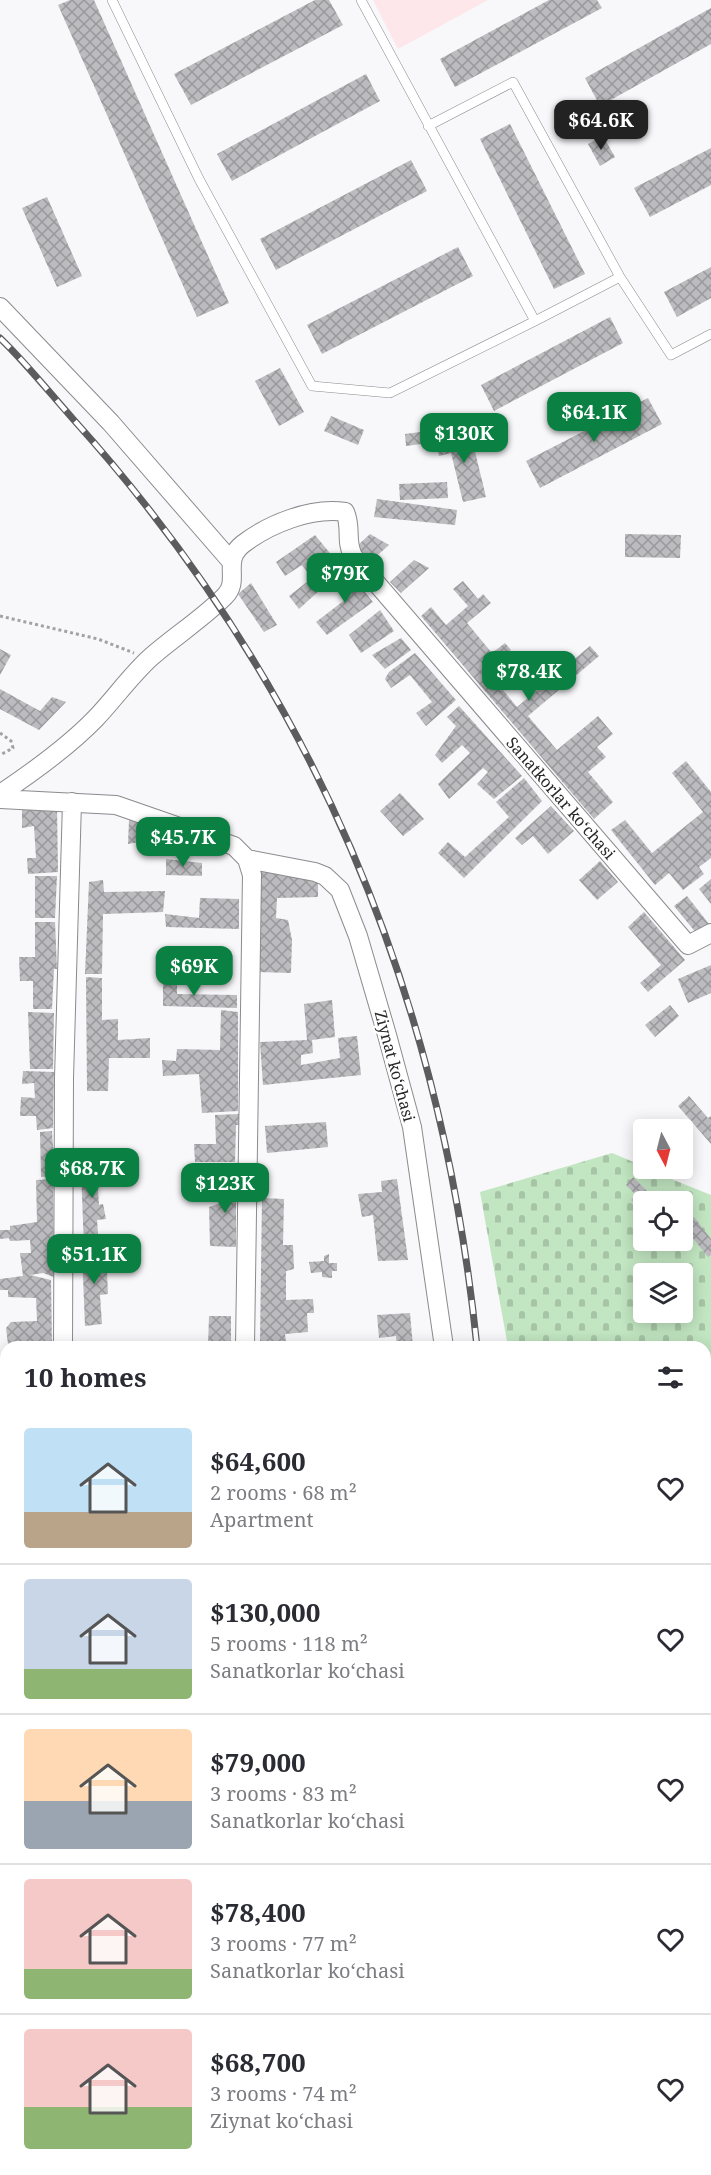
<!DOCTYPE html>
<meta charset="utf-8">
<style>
body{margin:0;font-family:"Noto Serif",serif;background:#f2f2f3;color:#2b2b33;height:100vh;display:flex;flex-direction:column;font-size:22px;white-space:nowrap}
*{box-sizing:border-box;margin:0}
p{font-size:20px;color:#7c7c81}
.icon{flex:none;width:33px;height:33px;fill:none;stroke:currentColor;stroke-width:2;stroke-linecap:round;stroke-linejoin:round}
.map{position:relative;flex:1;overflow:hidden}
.sheet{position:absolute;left:0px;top:1341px;width:711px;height:834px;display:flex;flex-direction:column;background:#fff;border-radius:18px 18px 0 0;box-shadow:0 3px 15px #0003}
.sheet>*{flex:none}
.needle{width:39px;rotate:173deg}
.controls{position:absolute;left:633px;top:1119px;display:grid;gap:12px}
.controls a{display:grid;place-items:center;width:60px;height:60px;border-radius:6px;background:#fff;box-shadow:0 3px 15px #0003;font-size:30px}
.price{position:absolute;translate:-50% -51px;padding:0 14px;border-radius:12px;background:#0b8043;color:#fff;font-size:20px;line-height:39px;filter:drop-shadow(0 2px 3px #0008)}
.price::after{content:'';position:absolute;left:50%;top:36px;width:18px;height:14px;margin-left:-9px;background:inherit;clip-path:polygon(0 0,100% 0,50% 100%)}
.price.active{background:#222;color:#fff}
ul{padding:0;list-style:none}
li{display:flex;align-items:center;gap:18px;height:150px;padding:0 24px}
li+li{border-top:2px solid #e1e1e2}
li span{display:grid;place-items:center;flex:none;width:168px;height:120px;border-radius:6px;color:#555}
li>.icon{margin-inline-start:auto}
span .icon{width:72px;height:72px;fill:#fffc;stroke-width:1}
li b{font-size:26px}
h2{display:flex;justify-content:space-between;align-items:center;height:72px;padding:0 24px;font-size:26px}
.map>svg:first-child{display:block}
</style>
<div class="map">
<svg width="711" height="2175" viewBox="0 0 711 2175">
<defs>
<pattern id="cemetery-stones" width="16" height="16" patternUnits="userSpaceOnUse" patternTransform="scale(1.5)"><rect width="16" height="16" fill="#c2e6c1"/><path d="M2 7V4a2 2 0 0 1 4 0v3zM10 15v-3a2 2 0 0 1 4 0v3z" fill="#a7c5a6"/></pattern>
<pattern id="building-cross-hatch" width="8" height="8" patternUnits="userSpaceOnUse" patternTransform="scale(1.5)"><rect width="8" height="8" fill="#bcbbbf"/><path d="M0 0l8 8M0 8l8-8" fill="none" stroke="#99989b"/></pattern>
</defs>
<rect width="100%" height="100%" fill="#f8f7fa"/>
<path fill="#ece8f3" d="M711,1724V1858L705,1861V1726Z
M705,2065L711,2076V2175H330V2169H705Z"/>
<path fill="#fde7eb" d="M373,0H488L398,49Z"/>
<path fill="url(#cemetery-stones)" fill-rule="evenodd" d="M612,1153L643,1166L644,1168L711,1195V1724L705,1726V1347H508L480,1192ZM644,1202H682V1240H644ZM644,1274H682V1312H644Z"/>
<path fill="url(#building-cross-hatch)" d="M70,0H94L229,303L197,317L58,5Z
M315,0H329L343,25L191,105L174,74Z
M549,0H597L602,8L455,87L440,59Z
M711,8V44L600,106L585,78Z
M366,74L380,101L232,181L217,154Z
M510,124L585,274L554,289L480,139Z
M603,136L615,157L600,166L588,144Z
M711,148V185L650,217L634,188Z
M411,160L427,191L276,270L260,239Z
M47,197L82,276L57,287L22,208Z
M458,247L473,276L322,354L307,325Z
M711,267V298L677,317L664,292Z
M610,317L623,343L494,411L481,385Z
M280,368L304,412L279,426L255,381Z
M648,398L662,424L540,488L526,461Z
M331,416L364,430L358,445L324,431Z
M470,431L486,497L463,502L451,453L439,456L435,440Z
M420,432L421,444L406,446L405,434Z
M447,482L448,498L400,500L399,484Z
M377,499L457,510L455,525L374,517Z
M370,534L389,545L371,561L357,546Z
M625,534L681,535L680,558L625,557Z
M315,535L343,569L299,609L289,596L312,578L302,565L285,576L276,562Z
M414,560L429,568L401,593L390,582Z
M348,571L373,602L327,635L316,622L346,599L332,583Z
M463,581L478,599L483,594L491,603L467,623L492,653L505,643L511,650L507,653L512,660L492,677L517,707L590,646L599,656L528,716L557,750L598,716L613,734L597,747L606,757L588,772L613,802L594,819L421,616L431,607L446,625L468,606L453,589Z
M251,583L277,625L264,632L238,594Z
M380,610L394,631L361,653L349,635Z
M401,638L411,650L385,669L372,655Z
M0,649L11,655L0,675Z
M415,653L456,700L426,726L416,713L432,702L410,675L391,688L385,679L389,672Z
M0,689L40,711L52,697L66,702L39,730L0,709Z
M459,706L522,776L494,799L477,784L488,772L483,768L449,799L438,784L470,753L462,745L442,763L435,755L456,726L447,717Z
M686,761L711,792V858L699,867L704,874L683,890L669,873L655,885L611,830L625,820L652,853L703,812L672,773Z
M524,778L542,801L464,878L438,853L448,842L465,857L509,817L496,802Z
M400,793L424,819L403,836L380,811Z
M551,806L574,831L548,854L533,836L522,845L515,838Z
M57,808L58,872L28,874L27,858H36L34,826L22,828V809Z
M140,817V842L128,844L129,820Z
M166,859L202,863V876L166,875Z
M600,861L618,882L597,900L579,880Z
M260,869L318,875V897L277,898L276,918L288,920L292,940L291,973L258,972Z
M35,876H57L55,918H35Z
M711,879V904L699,889Z
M103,880L104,892L165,891L163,912L103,914L102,974H85L89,882Z
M687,896L709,924L697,934L674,906Z
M200,898L239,899V929L166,927L165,914L199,918Z
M644,912L685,960L648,992L640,983L661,965L628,927Z
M35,922H55L57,969H54L52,1009H33V981H20L19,957H35Z
M711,965V993L688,1003L678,979Z
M163,975L177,976V994L237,995V1008L163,1006Z
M86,977L102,978V1020L118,1019V1040L150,1038V1058H109L108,1091H87Z
M332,1000L335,1037L312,1040L313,1053L301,1055V1065L340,1058L338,1038L357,1036L361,1075L263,1085L260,1042L307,1040L304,1004Z
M670,1005L679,1016L655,1037L645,1025Z
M221,1010L238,1012V1111L202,1113L199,1074L163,1076L162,1060L176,1061L177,1049L220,1050Z
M28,1012L54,1013L53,1069H30Z
M23,1071L54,1072L53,1128L37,1130L36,1116H20L21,1097L35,1098L34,1083L22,1084Z
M689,1096L708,1118L711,1116V1144L678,1106Z
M241,1114V1125H236L235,1162H195L194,1144H216L215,1115Z
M326,1122L328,1147L267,1153L265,1126Z
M52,1131L55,1176L41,1177L40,1132Z
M90,1158H108L110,1176H97L99,1205L103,1204L106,1219L97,1220L99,1247L84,1250L81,1167Z
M220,1172H236V1247L210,1246L209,1207L221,1203Z
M633,1177L658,1202H644V1212L631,1200L636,1195L626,1185Z
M53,1179L54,1277L43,1273L30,1275L51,1280L52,1347L8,1344L6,1328L11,1322L37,1321L36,1298L8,1297V1290H0V1279L23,1276L20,1253H31L30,1240L10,1241L9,1238L0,1239V1230H10V1226L37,1222L36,1180Z
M397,1179L408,1260L378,1261L373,1215L362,1217L358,1194L382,1192L381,1181Z
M262,1198L284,1199L283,1245H293L294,1269L286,1271V1300L313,1299L314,1313H307L308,1332L285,1334L286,1341L260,1342Z
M694,1217L711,1239V1255L708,1257L683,1226Z
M106,1249L108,1294L100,1295L102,1324L85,1326L82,1253Z
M329,1254V1263H337V1271H332V1278L322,1277V1272L311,1273L309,1262L324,1261V1256Z
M410,1313L413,1347H397L396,1336L379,1338L377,1315Z
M209,1316H231V1347H208Z
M0,1487H6V1503H0Z
M6,1915V1978L0,1979V1955H3L0,1916Z
M711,1945V1970L705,1973V1948Z
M6,2008V2041L3,2042L0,2009Z
M6,2066V2082L0,2083V2067Z
M26,2169H51V2175H27Z"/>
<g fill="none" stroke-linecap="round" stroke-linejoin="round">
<g stroke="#8b8a8d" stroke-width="10">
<path id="lane" d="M112,0L199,179L312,386L390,393L535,321L361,0
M428,126L513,82L620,277L535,321
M620,277L671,355L711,334"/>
</g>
<g stroke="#8b8a8d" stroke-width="20">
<path id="street" d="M0,307L111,423L230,560
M0,794C33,772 68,747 96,718C115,698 131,675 151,657C175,636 202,619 225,596C241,580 221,561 243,544C269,524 311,507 345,512C352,527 345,541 353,556L688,945L711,933
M0,799L116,805L234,846L247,859L252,875L245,1347
M247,859L315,872L325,876L340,890L358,936L387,1035L412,1127L444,1347
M63,1347L64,1078L72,802
M0,1718L6,1719
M705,1989L711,1986
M0,1992L6,1991
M705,2033L711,2043
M221,2169L222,2175"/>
</g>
<path stroke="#a2a1a3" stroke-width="3" stroke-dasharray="3 3" stroke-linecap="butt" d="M0,616L98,639L134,653
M0,733L11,741L13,748L0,755"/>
<use href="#lane" stroke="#fff" stroke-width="9"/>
<use href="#street" stroke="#fff" stroke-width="18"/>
<g stroke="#5c5b5d" stroke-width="7">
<path id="rail" d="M0,338C26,363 49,392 73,419C312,684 441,992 477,1347
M0,1700L6,1702
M342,2169L343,2175
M403,2175V2169"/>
</g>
<use href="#rail" stroke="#fff" stroke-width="4.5" stroke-dasharray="14" stroke-linecap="butt"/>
</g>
<g text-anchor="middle" stroke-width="5" stroke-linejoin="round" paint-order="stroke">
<g font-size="16" fill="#282829" stroke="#fff">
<text transform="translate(561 798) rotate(49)" y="6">Sanatkorlar koʻchasi</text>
<text transform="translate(395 1066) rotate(75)" y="6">Ziynat koʻchasi</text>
</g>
</g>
</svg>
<div class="controls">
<a><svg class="needle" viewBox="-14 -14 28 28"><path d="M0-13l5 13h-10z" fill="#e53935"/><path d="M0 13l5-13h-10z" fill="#7c7c81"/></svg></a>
<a><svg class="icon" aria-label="locate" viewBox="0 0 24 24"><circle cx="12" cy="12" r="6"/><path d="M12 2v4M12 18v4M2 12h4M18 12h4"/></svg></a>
<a><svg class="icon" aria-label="layers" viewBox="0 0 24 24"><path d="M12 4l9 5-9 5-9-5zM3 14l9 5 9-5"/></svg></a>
</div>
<b class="price active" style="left:601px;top:151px">$64.6K</b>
<b class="price" style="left:594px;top:443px">$64.1K</b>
<b class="price" style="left:464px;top:464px">$130K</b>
<b class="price" style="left:345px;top:604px">$79K</b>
<b class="price" style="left:529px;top:702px">$78.4K</b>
<b class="price" style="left:183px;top:868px">$45.7K</b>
<b class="price" style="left:194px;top:997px">$69K</b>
<b class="price" style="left:92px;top:1199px">$68.7K</b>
<b class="price" style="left:225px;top:1214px">$123K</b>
<b class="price" style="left:94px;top:1285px">$51.1K</b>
<section class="sheet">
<h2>10 homes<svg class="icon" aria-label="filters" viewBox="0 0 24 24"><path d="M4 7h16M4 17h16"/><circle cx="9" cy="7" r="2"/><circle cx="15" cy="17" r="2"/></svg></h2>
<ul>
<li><span style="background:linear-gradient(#bfe0f5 70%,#b9a48a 0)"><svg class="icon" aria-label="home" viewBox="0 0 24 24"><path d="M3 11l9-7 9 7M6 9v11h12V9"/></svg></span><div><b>$64,600</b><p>2 rooms · 68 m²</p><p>Apartment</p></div><svg class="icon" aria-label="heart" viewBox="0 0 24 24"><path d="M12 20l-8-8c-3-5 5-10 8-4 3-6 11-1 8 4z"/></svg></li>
<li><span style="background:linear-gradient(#c9d6e8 75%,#8fb573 0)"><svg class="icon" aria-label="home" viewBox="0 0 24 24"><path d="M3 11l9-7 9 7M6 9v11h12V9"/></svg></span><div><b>$130,000</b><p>5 rooms · 118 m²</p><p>Sanatkorlar koʻchasi</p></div><svg class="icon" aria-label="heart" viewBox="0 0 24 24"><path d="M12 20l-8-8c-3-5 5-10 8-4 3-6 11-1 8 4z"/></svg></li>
<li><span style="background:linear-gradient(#ffd9b3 60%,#9aa5b1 0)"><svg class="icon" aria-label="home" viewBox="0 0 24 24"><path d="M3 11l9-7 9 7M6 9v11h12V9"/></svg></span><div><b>$79,000</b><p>3 rooms · 83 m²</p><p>Sanatkorlar koʻchasi</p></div><svg class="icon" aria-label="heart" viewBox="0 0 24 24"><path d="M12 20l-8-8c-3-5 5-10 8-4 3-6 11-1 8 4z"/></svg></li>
<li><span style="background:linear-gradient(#f6c9c9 75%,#8fb573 0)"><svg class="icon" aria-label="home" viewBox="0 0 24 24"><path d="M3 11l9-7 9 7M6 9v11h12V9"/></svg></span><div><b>$78,400</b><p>3 rooms · 77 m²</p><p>Sanatkorlar koʻchasi</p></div><svg class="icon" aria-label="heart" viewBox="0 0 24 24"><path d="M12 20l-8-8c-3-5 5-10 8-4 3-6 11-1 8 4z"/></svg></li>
<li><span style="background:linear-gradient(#f6c9c9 65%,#8fb573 0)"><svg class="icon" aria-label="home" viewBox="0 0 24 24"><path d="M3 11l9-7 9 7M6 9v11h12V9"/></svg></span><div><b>$68,700</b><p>3 rooms · 74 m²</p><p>Ziynat koʻchasi</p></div><svg class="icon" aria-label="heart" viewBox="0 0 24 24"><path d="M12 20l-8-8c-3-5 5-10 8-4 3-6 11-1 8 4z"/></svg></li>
</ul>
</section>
</div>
